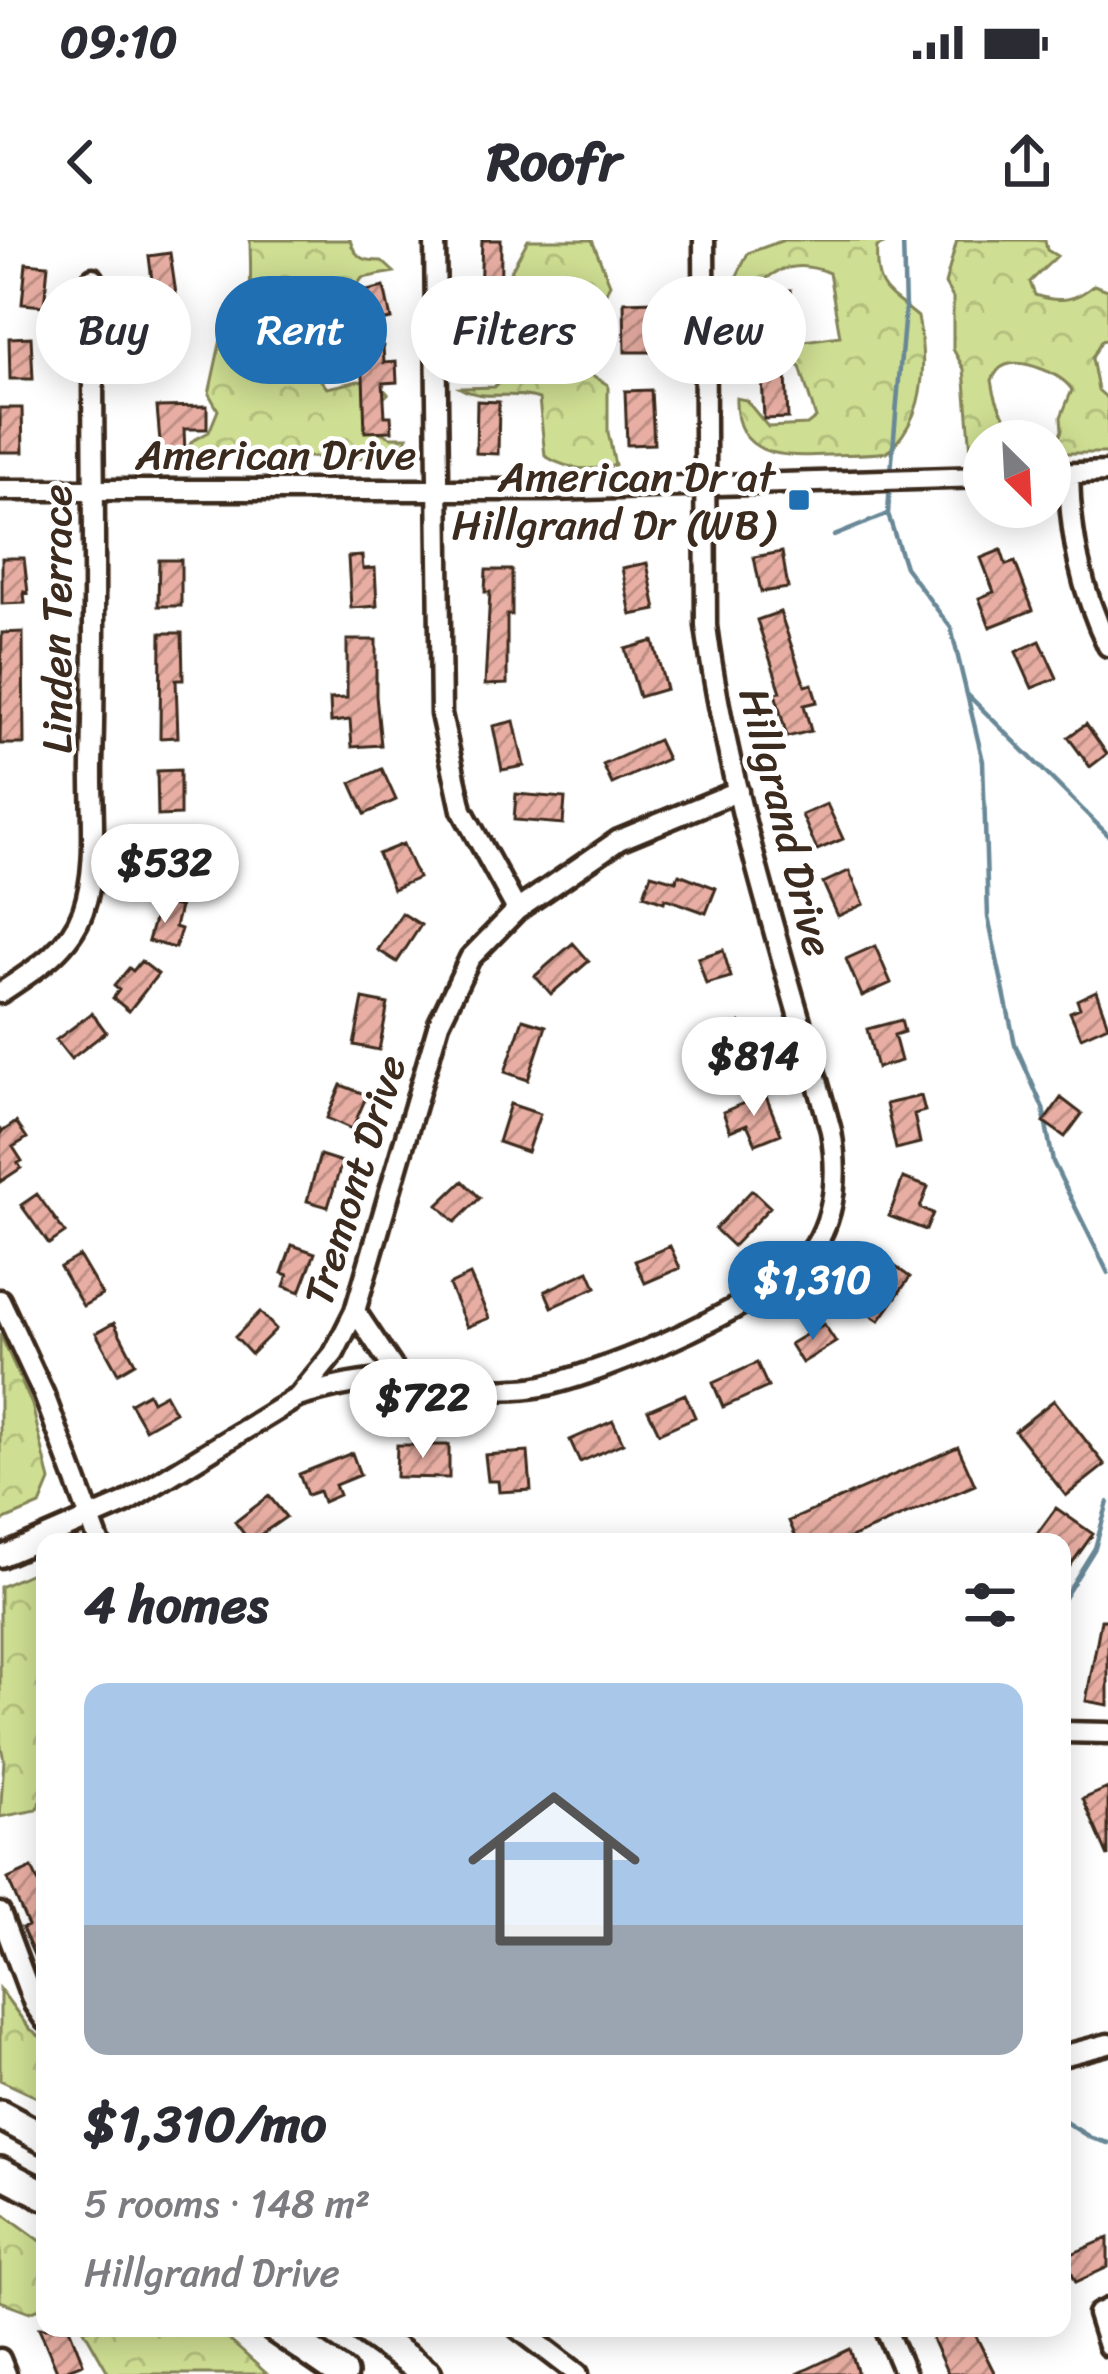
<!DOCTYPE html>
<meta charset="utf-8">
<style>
body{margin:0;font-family:Sriracha,sans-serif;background:#f2f2f3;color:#2b2b33;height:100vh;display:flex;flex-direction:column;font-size:45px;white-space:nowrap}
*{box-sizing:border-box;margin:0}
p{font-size:39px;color:#7c7c81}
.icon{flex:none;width:66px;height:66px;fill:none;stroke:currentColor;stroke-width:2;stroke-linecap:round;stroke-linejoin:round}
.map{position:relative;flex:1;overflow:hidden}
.details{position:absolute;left:36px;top:1293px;width:1035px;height:804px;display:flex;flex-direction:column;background:#fff;border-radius:24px;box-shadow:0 6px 30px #0003}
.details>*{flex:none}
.top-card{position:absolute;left:36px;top:36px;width:1038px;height:108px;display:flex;gap:24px}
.needle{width:78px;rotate:156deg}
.fabs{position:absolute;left:963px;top:180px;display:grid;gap:24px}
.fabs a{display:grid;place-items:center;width:108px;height:108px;border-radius:50%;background:#fff;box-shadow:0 6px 30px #0003;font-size:60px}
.price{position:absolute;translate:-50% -102px;padding:0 27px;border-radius:42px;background:#fff;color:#222;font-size:39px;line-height:78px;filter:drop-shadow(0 3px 6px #0008)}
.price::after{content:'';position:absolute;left:50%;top:72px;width:36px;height:27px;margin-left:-18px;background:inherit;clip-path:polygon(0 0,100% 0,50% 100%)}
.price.current{background:#1f6fb2;color:#fff}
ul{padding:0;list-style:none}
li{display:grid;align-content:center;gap:24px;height:636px;padding:0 48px}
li+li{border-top:3px solid #e1e1e2}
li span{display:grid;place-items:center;height:372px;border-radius:24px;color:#555}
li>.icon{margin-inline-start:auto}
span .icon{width:216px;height:216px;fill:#fffc;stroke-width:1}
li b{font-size:51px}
h2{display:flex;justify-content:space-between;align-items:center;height:144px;padding:0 48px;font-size:51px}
.tag{padding:0 42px;border-radius:54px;background:#fff;box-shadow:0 6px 30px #0003;font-size:42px;line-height:108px}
.tag.current{background:#1f6fb2;color:#fff}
.status{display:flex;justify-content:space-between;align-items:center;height:84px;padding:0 60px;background:#fff;direction:ltr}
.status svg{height:33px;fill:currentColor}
header{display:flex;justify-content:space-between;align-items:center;height:156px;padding:0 48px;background:#fff;font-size:54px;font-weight:700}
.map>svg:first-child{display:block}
</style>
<div class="status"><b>09:10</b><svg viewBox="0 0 49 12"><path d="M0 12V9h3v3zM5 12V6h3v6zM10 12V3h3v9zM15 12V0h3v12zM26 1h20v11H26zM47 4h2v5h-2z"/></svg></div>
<header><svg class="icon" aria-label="back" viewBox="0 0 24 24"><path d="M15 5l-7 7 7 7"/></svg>Roofr<svg class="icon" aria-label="share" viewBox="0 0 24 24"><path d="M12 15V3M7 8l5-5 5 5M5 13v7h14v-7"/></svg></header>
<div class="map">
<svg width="1108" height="2134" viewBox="0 0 1108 2134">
<defs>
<pattern id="forest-crowns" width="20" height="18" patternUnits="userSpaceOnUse" patternTransform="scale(3)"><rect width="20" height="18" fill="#cede92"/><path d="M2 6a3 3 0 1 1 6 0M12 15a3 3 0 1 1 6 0" fill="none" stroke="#b2bf7d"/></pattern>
<pattern id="building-hatch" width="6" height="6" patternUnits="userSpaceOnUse" patternTransform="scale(3)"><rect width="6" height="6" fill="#e8aea3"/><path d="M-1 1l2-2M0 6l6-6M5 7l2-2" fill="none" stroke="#bd8e84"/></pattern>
</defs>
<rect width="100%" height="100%" fill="#fff"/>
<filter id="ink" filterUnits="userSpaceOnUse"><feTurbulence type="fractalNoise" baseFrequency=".00833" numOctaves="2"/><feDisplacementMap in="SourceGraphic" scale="24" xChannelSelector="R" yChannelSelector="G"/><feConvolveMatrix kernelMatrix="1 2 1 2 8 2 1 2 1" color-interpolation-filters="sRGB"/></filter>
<g filter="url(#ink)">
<path fill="url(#forest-crowns)" stroke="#848458" stroke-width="3" d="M250,0H350C355,18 364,21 382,21L394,32L362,38L353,52L354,68L378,85C364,111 340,109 316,122L315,133L327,148L358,141L378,143L388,154L377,164L378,191L391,197H408L403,206L356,219L186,212L192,201L209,192L218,170L209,154L221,99C258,82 250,35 250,0Z
M528,0H592L610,44C603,55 588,122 592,135L608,145V192L615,225C590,232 567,230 545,216L539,159C513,150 484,162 460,148L494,147L502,139L508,36Z
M784,0H893L877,7C874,51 888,52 918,77C927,124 926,178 887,212C867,215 848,214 828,215C785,217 734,219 736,158L746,160L768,187L807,185L816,178L800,127L785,120L738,127L736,114L743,106L761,107L840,96L829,33C808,24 783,23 765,40C756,49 750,64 742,73L734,42L748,13Z
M957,0H1045L1047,10L1057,16L1030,42L1035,55C1058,63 1076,61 1094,45L1108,50V99L1101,101L1092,118L1098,150L1108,159V213H1062L1057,203L1062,190L1061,177L1072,150C1063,135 1024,118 1006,125C998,128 996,133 992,140C996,169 1007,186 1033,201H984V217L971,212L964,129L953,109V58L945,44Z
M0,1094L32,1165L50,1241L40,1265L0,1282Z
M45,1327V1553L37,1570L0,1577L4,1520L0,1502V1347Z
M0,1749L30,1790L45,1800V1861L0,1840Z
M0,1971L45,2004V2066L30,2072L0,2061Z
M83,2088H208L227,2098L267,2134H109Z"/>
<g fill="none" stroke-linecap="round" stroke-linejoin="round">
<path stroke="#698897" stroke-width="4.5" d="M891,232L905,70L903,0
M890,243L888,274L905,327L951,388L983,521L988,677L1015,804L1043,868L1053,922L1108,1033
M834,296L888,274
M968,455L1108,595
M1062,1361L1095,1308L1108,1262
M1062,1880L1091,1898L1108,1903"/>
</g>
<path fill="url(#building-hatch)" stroke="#3b2a1e" stroke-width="3" d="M482,0H501L500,137L477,138Z
M170,13L176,54L154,57L149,16Z
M26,23L48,25L44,66L22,64Z
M384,47L391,79L364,84L358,53Z
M791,50L795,82L764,86L760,54Z
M654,61L655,112H625L624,62Z
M31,97L33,139H10L9,98Z
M383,106L384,123L396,122L397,142L383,143L385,176H391L392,191L365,192L362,107Z
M786,136L788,178L764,179L762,137Z
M651,150L654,204L627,205L625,151Z
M477,161L499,162L498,214L476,213Z
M207,166V189H184L185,213H161L157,167Z
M0,168H22L23,212H0Z
M1001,310L1006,325L1015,322L1033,370L990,387L979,358L994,352L981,318Z
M782,312L788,348L761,352L754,317Z
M362,316L363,329L375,328L377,366L351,368L348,317Z
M2,318H24L28,353L24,352L25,363L2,364Z
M159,320H181V366H158Z
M647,323L656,370L631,375L622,328Z
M486,330H512V375H507V444L485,445L490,352H485Z
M780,372L805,446L812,444L817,462L804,465L811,491L787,497L775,453L781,452L757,380Z
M23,392L24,504H0L2,393Z
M161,393H182L183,440H176L178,497L160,498Z
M347,400H376V456L381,505L352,507L350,480L331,482L330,459L347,458Z
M653,401L666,449L639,457L625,409Z
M1040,401L1057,438L1032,448L1016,412Z
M514,481L524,526L502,530L493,486Z
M1086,484L1107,514L1090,527L1068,497Z
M658,500L667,519L612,544L603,525Z
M382,529L396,560L365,574L351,543Z
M180,530V575L158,576L157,531Z
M516,554L565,558L563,584L514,580Z
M827,564L843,599L817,610L802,575Z
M159,603H180L178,642L157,641Z
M403,604L418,638L393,649L378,614Z
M849,631L864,664L838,676L823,643Z
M651,634L676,641L679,634L716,648L706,673L665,658L664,662L644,655Z
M159,662L180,667L175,687L181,689L175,708L148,701Z
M402,673L421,685L397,722L378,710Z
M573,703L589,721L551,754L535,736Z
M875,706L891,743L862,756L846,719Z
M723,710L731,737L706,744L698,718Z
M141,721L158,734L129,771L113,758L119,750L114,746L129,728L133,731Z
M1096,751L1108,785L1081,797L1070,772L1080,768L1077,760Z
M363,759L388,764L379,810L354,805Z
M92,773L106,792L71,819L56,800Z
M523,779L546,786L528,840L505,832Z
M901,780L904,792L894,795L901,821L877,828L867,789Z
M740,783L754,816L730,826L716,794Z
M341,845L367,855L352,889L327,878Z
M765,854L781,894L756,904L747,884L730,891L723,872Z
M921,856L925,871L914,874L920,903L896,909L886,864Z
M1061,858L1082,874L1065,897L1044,882Z
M510,864L540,874L527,912L498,902Z
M16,882L27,898L13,907L22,921L18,923L21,928L0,942V888L2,892Z
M320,915L342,922L328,967L307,961Z
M903,938L928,947L920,968L933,973L926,990L889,976Z
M463,941L480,958L455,982L438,965Z
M752,950L770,967L733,1006L715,989Z
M37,954L65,993L49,1004L21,965Z
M292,1005L315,1013L300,1052L284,1046L288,1035L282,1033Z
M670,1006L680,1028L645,1043L635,1021Z
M79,1016L102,1055L83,1066L60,1027Z
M883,1018L910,1037L879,1081L852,1063Z
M589,1031L596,1047L552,1067L545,1051Z
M470,1035L489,1078L467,1087L449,1045Z
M260,1072L276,1089L251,1114L235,1097Z
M114,1083L135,1123L118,1133L96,1093Z
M824,1084L836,1102L802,1123L790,1104Z
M757,1123L768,1147L723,1167L713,1143Z
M148,1153L152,1161L165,1154L175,1172L145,1189L130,1163Z
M685,1154L695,1177L659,1193L648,1170Z
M1054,1160L1105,1225L1066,1256L1015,1191Z
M613,1181L623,1203L580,1222L570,1200Z
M397,1205H449V1238L396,1237Z
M958,1207L975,1245L841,1302H798L789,1281Z
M528,1212L531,1250L499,1252L498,1241H488L485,1215Z
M352,1213L360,1235L335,1245L339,1255L323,1262L319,1251L307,1255L299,1234Z
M269,1256L286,1277L250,1302L235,1282Z
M1056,1268L1093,1294L1062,1337V1302H1031Z
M1101,1380H1108V1465L1086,1461Z
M1108,1548V1617L1083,1559Z
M32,1628L45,1657V1740L22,1688L28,1686L8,1639Z
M1108,1998V2027L1076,2042L1065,2017Z
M39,2088H69L83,2123L58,2133Z
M927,2088H972L995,2134H948Z
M850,2109L858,2134H797Z"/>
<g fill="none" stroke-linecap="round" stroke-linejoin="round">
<g stroke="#3b2a1e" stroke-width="27">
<path id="minor" d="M435,0L441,474L462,570L517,670
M1050,234L1108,232
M1069,234C1070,295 1081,350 1108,406
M0,250H550L984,237
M0,753C33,731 69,710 83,671C99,626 91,571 92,525C97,363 92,200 93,38
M0,1060L44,1155L99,1302
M355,1071L401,1140
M298,1157C330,1147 363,1139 397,1140C446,1141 492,1156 542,1146C606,1133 780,1060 815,1006C837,971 838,931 831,891C786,725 729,558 706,386L704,1
M0,1317L125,1263L298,1157L334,1113L355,1071L439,783L470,718L517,670L619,600L738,551
M1062,1492L1108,1493
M0,1673L34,1764L45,1780
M1062,1816L1108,1804
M1108,2069L1098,2074L1108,2106
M518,2088L578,2134
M885,2088L905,2134
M0,2119L6,2134"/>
</g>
<g stroke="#3b2a1e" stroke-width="36">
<path id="highway" d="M0,1875L45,1899
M0,1932L45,1955
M275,2088L342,2134
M363,2088L427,2134"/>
</g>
<use href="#minor" stroke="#fff" stroke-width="18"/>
<use href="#highway" stroke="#fff" stroke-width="27"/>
</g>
</g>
<rect fill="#1f6fb2" stroke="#fff" stroke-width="4.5" x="787" y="248" width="24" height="24" rx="6"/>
<g text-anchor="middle" stroke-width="9" stroke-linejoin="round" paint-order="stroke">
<g font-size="42" fill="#3b2a1e" stroke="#fff">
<text x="276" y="229">American Drive</text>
<text transform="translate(56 379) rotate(-90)" y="15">Linden Terrace</text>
<text transform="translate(787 582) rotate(76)" y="15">Hillgrand Drive</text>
<text transform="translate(354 940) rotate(-73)" y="15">Tremont Drive</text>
</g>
<g font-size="42" fill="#3b2a1e" stroke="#fff" text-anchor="end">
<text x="775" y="251">American Dr at<tspan x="775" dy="48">Hillgrand Dr (WB)</tspan></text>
</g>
</g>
</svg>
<div class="fabs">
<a><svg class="needle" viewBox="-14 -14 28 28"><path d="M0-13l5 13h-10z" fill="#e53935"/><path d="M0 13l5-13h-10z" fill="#7c7c81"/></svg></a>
</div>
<b class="price" style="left:165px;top:686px">$532</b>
<b class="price" style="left:754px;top:879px">$814</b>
<b class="price current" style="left:813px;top:1103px">$1,310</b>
<b class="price" style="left:423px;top:1221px">$722</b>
<div class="top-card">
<a class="tag">Buy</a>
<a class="tag current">Rent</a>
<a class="tag">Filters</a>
<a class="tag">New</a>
</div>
<section class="details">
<h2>4 homes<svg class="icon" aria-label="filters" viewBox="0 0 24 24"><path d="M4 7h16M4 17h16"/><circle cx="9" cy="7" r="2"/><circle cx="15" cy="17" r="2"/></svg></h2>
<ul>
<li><span style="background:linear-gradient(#a9c7e8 65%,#9aa5b1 0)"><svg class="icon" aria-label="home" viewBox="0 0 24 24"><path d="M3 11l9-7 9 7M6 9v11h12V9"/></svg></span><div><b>$1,310/mo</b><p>5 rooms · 148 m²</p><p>Hillgrand Drive</p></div></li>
</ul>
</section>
</div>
